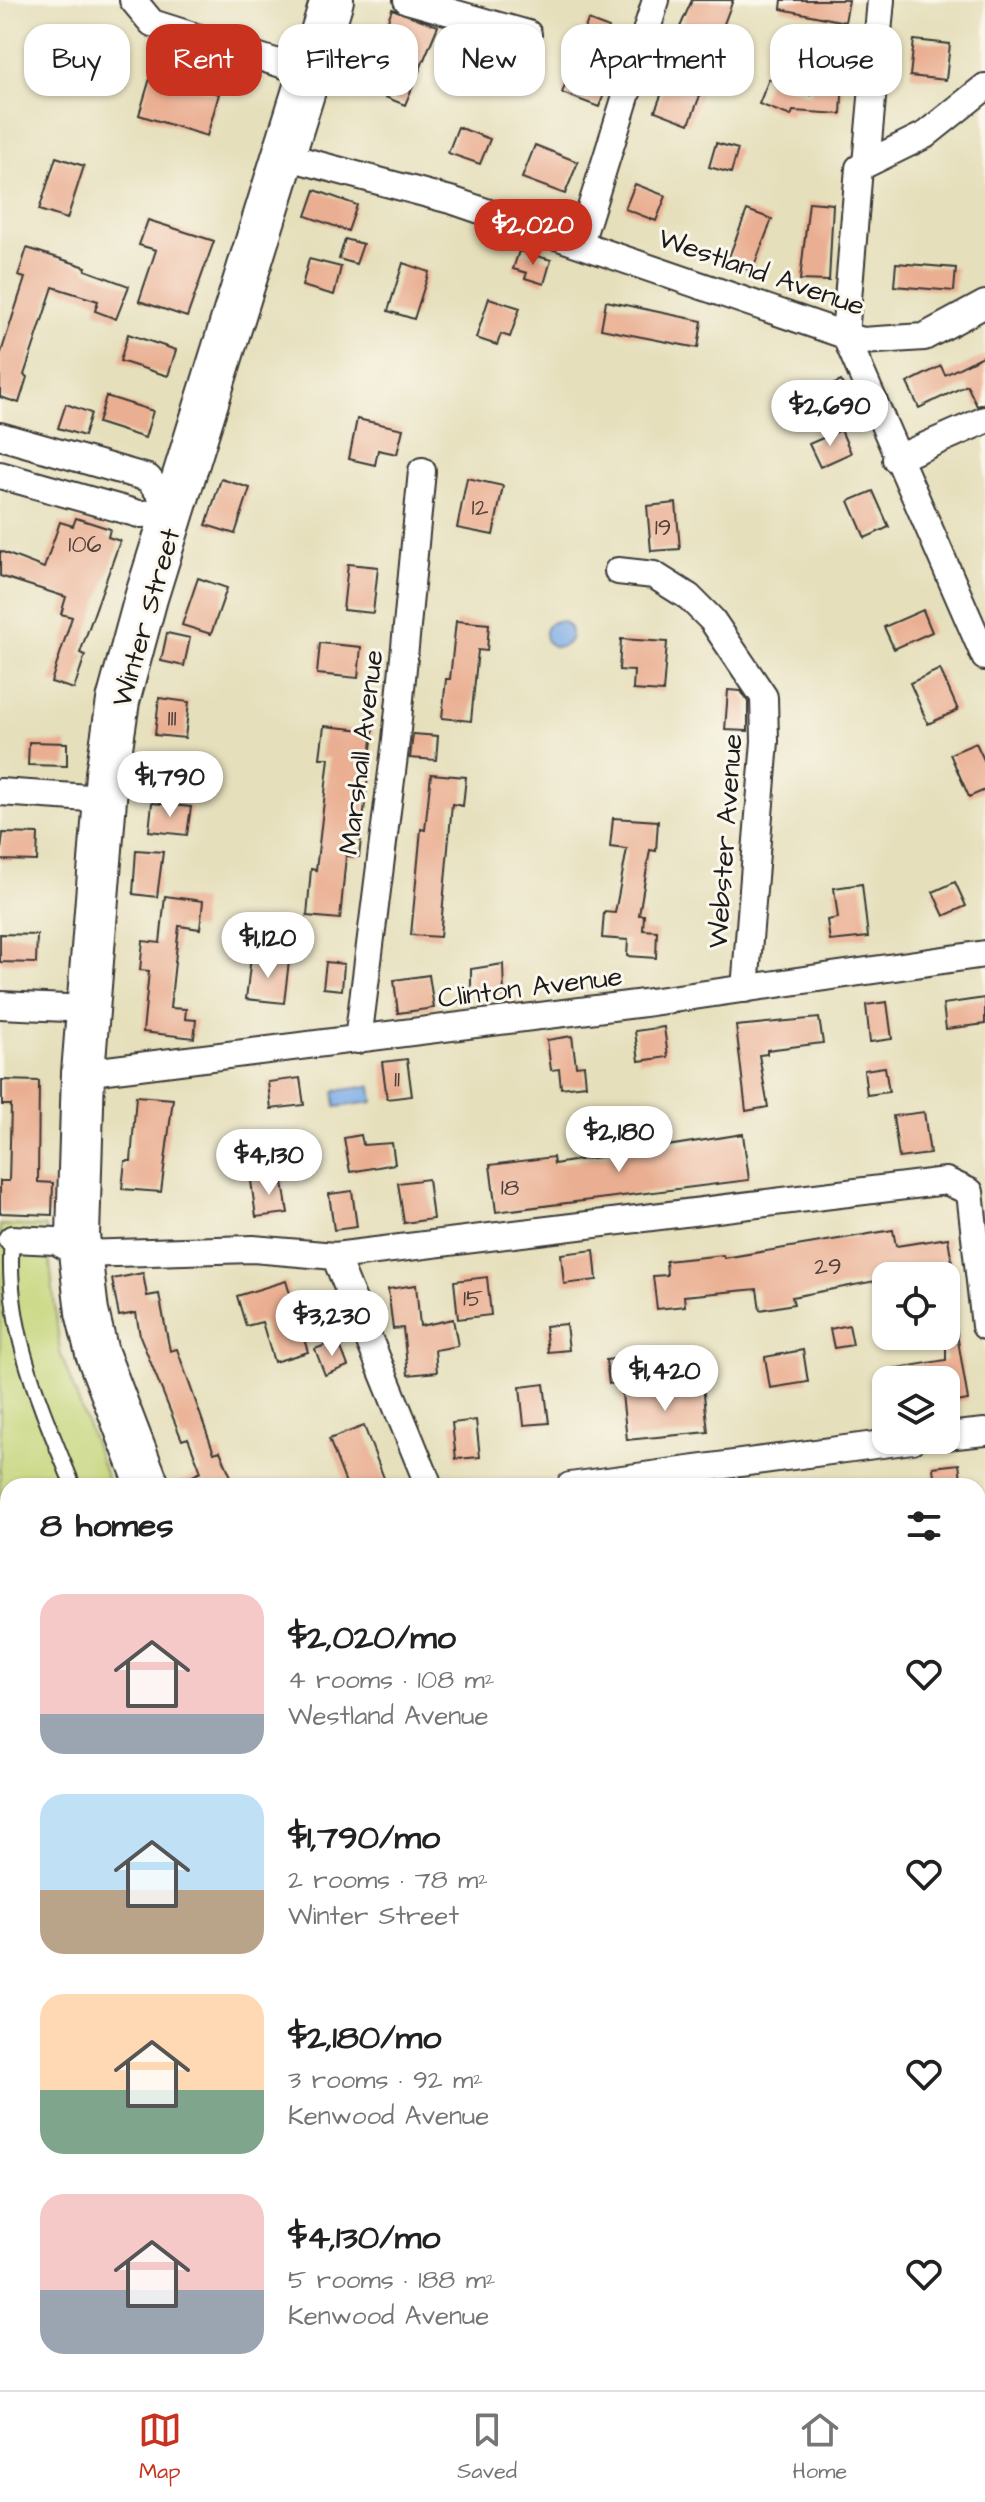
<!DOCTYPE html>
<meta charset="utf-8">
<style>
body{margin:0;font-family:"Architects Daughter",sans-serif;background:#f2f2f2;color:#222;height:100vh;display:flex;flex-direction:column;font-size:30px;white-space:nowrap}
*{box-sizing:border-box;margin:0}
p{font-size:26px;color:#767676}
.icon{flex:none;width:44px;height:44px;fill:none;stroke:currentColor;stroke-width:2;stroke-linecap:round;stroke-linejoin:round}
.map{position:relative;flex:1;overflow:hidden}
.panel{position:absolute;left:0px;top:1478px;width:986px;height:912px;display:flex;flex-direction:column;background:#fff;border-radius:24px 24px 0 0;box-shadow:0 2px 6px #0004}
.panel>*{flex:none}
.banner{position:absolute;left:24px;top:24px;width:938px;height:72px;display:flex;gap:16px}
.fabs{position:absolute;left:872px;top:1262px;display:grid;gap:16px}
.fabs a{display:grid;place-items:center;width:88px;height:88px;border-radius:16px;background:#fff;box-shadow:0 2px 6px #0004;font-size:40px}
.price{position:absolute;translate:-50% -68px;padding:0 18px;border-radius:28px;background:#fff;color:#222;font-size:26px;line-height:52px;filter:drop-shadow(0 2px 4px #0008)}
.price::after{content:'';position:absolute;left:50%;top:48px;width:24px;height:18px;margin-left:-12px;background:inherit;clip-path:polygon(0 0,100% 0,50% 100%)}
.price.selected{background:#c8321e;color:#fff}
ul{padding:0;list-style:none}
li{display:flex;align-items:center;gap:24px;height:200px;padding:0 40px}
li span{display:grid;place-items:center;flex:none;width:224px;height:160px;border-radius:24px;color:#555}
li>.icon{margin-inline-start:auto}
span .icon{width:96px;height:96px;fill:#fffc;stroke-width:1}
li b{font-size:34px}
h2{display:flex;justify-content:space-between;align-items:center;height:96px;padding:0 40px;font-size:34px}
.tag{padding:0 28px;border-radius:24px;background:#fff;box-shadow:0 2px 6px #0004;font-size:28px;line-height:72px}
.tag.selected{background:#c8321e;color:#fff}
.menu{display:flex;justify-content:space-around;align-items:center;height:112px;border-top:2px solid #e0e0e0;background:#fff;font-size:22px;color:#767676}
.menu a{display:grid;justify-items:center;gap:4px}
.menu .selected{color:#c8321e}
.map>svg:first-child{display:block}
</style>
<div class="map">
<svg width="985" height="2390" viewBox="0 0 985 2390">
<rect width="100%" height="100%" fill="#fbf7ec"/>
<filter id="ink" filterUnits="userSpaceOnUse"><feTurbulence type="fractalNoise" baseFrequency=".0125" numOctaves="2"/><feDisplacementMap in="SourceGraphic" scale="16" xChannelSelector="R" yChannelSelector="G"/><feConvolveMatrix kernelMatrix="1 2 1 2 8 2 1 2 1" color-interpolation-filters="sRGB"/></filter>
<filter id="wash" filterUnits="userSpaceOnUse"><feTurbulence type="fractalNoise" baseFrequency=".006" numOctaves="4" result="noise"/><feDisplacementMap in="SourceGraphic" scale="32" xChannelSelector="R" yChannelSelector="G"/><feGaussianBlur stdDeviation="1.8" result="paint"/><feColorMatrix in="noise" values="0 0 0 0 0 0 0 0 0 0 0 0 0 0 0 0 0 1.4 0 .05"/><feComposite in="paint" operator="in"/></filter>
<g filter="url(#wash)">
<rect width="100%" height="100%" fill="#e5dfbb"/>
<path fill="#c3d477" stroke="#70784a" stroke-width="2" d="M0,1225L46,1227L60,1352L110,1486H8V2136L0,2165Z"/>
<path fill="#7babe5" stroke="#4c6480" stroke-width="2" d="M545 634a13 13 0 1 1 26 0a13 13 0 1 1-26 0Z
M371,1086L373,1102L336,1107L334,1091Z"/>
<g id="blocks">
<path fill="#eaaf92" d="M692,0H733L716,45L738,54L729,77L710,70L689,124L655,111L676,57L668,54Z
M782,0H849L845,22L781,9Z
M392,9L438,26L405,105L385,97L389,86L372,79L388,36L383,34Z
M588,20L609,28L591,75L609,81L599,107L562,93Z
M462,32L488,39L483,53L458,43Z
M914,40L950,44L946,80L910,76Z
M151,75L219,94L207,136L139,115Z
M812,76L843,78L841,114L793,111L791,116L759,104L769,79L811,95Z
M458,127L490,139L480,164L448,153Z
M716,143L738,149L731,173L709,167Z
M535,145L578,162L565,194L522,178Z
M56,157L84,166L67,219L39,210Z
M635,184L666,196L656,221L625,209Z
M315,190L357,205L348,231L306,216Z
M809,202L833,204L829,281L800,280Z
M747,210L772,219L752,271L727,262Z
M148,220L214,241L187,317L139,301L156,250L139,245Z
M345,239L363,244L356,264L339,259Z
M27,248L86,267L85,270L129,286L116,319L95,311L98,301L53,287L24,375L27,377L19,403L0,397V356L25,278L18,276Z
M519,251L551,260L544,284L525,278L527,273L513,269Z
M309,259L341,267L334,295L302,286Z
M403,263L429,272L414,319L388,311Z
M896,263L956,268L954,291L894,286Z
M489,298L520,308L510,337L501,334L497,345L476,338Z
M606,301L702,321L698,348L601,329Z
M128,334L176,350L168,376L120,361Z
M985,355V404L977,406L967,385L919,408L907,383L941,366L945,375Z
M841,381L854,409L824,422L812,394Z
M106,396L153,411L145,438L98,423Z
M66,404L91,413L84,436L58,428Z
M357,419L403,429L397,454L378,450L375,465L349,459Z
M841,430L851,453L820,467L809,444Z
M467,478L503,486L493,535L457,528Z
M221,479L250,488L235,534L206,525Z
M873,491L889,527L865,538L849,501Z
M676,503L680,549L651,551L647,506Z
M76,518L110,529L108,537L120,541L80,653L85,655L74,689L51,682L72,617L61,614L66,597L0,576V551L44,568L60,522L73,526Z
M348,564L378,567L373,613L343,610Z
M198,578L227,588L211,634L182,625Z
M923,610L932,632L894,649L884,627Z
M456,621L489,624L487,651L478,650L471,721L442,718L446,679H450Z
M167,633L190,638L184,666L161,661Z
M621,639L667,642L663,692L633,690L634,671L619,670Z
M320,643L361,647L358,678L317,674Z
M940,669L958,710L928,724L910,683Z
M728,690L741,691L748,702V731L725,730Z
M159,698L189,702L185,738L155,735Z
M324,726L373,731L359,857L346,856L340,919L307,916L311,869L316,870L329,758H320Z
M413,734L438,736L436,760L410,758Z
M29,742L67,743V766L28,765Z
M976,743L985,762V790L969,797L950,754Z
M431,774L466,777L463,806L452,804L440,937L411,935L421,829L425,830Z
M152,803L191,807L187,835L149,831Z
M613,818L658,821L656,851L650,850L639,915H644L643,930L657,931L656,958L627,956L628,940L602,938L604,912L615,913L627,849L610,847Z
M3,833L38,834L37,861L0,860Z
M136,850L163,852L157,897L133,894Z
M955,882L966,906L944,916L933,892Z
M862,884L868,937L830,941L827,920L838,918L834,888Z
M165,896L203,901L200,929L179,926L170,1008L186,1009L185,1019L196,1020L194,1038L143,1032L149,971L140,970L143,941L160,943Z
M0,934L37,935L36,963L0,962Z
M251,957L289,961L284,1003L246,999Z
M326,962L344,964L342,990L323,988Z
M503,964L504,995H471V969Z
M429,975L434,1008L398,1013L394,980Z
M985,998V1024L946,1029L943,1004Z
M887,1002L892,1039L870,1042L866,1005Z
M819,1018L823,1043L767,1050V1054L759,1055L768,1107L746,1111L736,1026Z
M664,1027L668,1057L639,1061L635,1031Z
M572,1036L576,1066L584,1065L586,1085L561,1088L559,1069L551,1070L547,1040Z
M407,1059L412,1096L387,1099L382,1062Z
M885,1067L889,1092L867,1095L864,1070Z
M300,1078L304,1105L271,1109L268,1082Z
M2,1080L39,1081L38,1182L53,1183L52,1215L0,1213V1181H9L11,1105H2Z
M136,1096L173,1099L161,1192L122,1189L125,1161H131Z
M924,1112L930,1154L899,1158L893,1116Z
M743,1134L749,1180L496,1212L490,1165L553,1157L554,1164Z
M361,1135L363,1145L392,1143L395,1164L350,1172L344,1138Z
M282,1176L288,1213L256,1217L251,1181Z
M428,1179L433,1219L404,1223L398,1183Z
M352,1191L357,1227L334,1230L329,1194Z
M893,1230L896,1246L948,1238L954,1276H886V1279L792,1297L794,1304L760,1310L757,1289L684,1296L685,1306L657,1309L653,1276L667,1275L666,1261L723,1255L724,1258Z
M594,1250L597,1280L564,1284L561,1254Z
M143,1273L147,1296L159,1294L170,1351L177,1349L214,1453L220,1451L235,1486H171L201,1472L188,1438L182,1440L140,1336L136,1313L119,1316L112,1279Z
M487,1277L491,1315L458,1319L454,1281Z
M286,1281L308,1352L274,1362L262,1322L246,1326L237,1296Z
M416,1285L420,1326L453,1319L458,1346L435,1350L437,1372L408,1375L403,1328L393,1329L388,1289Z
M566,1324L569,1350L548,1352L545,1326Z
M849,1325L853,1345L834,1348L830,1329Z
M956,1328L968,1400L946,1404V1380H886L885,1370L946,1360V1329Z
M338,1340L348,1366L325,1375L315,1349Z
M803,1350L808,1382L770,1388L765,1357Z
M632,1357L634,1381L609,1384L606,1360Z
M544,1384L549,1423L524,1425L520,1387Z
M703,1385L708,1432L627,1440L622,1394Z
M476,1420L480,1457L456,1459L452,1423Z
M364,1426L387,1486H347L329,1439Z
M959,1464L962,1486H935L933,1467Z"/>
</g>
</g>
<g filter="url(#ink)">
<use href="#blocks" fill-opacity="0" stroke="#3a3934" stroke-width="2"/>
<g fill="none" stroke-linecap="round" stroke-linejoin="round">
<g stroke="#3a3934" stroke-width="18">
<path id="lane" d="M5,1239H12C4,1327 41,1407 73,1486
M0,1563L8,1567
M0,1681L8,1670
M0,1770L8,1777
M0,1872L8,1862
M0,1987L8,1990
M0,2057L7,2060L0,2085"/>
</g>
<g stroke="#3a3934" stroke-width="30">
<path id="street" d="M133,0L152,23L310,73
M407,0L528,34
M881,0L866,164L859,168L845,335L985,657
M285,156L454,201L862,341L924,337L985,304
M866,164L925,135L985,87
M580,243L656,0
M0,436L148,478L175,513
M896,459L985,420
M0,475L139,514L175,513
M618,571L654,575L689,597L712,620L764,697L765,741L745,989
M0,792L104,799
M0,1005L89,1009
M358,1040L396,740L422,471
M83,1073L644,1003L985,954
M12,1239L56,1241L80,1254L253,1249L335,1256L946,1181L970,1192L985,1326
M335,1256L429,1486
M946,1436L985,1432
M570,1486L912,1440
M978,2097L985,2096
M978,2287L985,2305
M791,2382L794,2390
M246,2386L407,2389"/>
</g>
<g stroke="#3a3934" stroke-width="46">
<path id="primary" d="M148,1486L97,1353L87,1312L78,1235L83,1073L107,774L118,701L146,598L332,0
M0,2357L8,2308"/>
</g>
<use href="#lane" stroke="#fff" stroke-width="14"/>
<use href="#street" stroke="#fff" stroke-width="26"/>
<use href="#primary" stroke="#fff" stroke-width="42"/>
</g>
</g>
<g text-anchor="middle" stroke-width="6" stroke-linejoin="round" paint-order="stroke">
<g font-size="24" fill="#50413a">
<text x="480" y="515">12</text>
<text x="663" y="535">19</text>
<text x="85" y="552">106</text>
<text x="172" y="726">111</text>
<text x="397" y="1087">11</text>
<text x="510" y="1195">18</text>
<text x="828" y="1274">29</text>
<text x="473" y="1306">15</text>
</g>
<g font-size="28" fill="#1c1c1c" stroke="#fbf7ec">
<text transform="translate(762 271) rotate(19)" y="10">Westland Avenue</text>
<text transform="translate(145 617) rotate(-74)" y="10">Winter Street</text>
<text transform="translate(360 752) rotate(-83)" y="10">Marshall Avenue</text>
<text transform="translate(724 841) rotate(-86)" y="10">Webster Avenue</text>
<text transform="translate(530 986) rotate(-7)" y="10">Clinton Avenue</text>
</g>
</g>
</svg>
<div class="fabs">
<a><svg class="icon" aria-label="locate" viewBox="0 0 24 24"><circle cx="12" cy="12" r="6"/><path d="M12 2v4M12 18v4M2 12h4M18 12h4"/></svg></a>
<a><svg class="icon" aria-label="layers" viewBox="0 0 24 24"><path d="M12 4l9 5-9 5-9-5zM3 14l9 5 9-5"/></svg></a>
</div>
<b class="price selected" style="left:533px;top:267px">$2,020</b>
<b class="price" style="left:830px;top:448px">$2,690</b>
<b class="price" style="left:170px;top:819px">$1,790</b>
<b class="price" style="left:268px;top:980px">$1,120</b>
<b class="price" style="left:619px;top:1174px">$2,180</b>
<b class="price" style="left:269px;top:1197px">$4,130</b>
<b class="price" style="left:332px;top:1358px">$3,230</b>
<b class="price" style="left:665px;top:1413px">$1,420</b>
<div class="banner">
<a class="tag">Buy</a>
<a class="tag selected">Rent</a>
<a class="tag">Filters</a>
<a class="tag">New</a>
<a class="tag">Apartment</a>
<a class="tag">House</a>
</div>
<section class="panel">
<h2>8 homes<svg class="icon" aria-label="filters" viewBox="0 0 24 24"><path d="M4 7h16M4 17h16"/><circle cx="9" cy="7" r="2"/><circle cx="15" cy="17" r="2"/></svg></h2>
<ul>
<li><span style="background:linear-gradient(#f6c9c9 75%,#9aa5b1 0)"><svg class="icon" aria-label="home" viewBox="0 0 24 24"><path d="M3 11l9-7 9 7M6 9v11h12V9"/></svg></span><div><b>$2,020/mo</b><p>4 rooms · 108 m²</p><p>Westland Avenue</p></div><svg class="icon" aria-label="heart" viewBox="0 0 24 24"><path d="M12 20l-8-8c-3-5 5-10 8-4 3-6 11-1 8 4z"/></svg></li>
<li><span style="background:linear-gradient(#bfe0f5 60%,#b9a48a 0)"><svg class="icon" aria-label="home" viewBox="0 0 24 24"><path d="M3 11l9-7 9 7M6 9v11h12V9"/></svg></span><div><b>$1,790/mo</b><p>2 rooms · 78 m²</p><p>Winter Street</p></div><svg class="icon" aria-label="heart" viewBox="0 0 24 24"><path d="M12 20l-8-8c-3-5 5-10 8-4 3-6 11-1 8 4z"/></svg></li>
<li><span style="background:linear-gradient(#ffd9b3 60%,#7fa58c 0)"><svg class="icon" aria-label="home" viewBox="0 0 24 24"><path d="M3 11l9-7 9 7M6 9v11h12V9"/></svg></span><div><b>$2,180/mo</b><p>3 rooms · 92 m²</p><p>Kenwood Avenue</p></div><svg class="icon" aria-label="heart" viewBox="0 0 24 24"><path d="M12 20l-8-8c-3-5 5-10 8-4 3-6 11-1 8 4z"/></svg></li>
<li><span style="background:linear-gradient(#f6c9c9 60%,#9aa5b1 0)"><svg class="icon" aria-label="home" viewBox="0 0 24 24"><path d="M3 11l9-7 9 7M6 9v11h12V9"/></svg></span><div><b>$4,130/mo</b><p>5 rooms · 188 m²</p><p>Kenwood Avenue</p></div><svg class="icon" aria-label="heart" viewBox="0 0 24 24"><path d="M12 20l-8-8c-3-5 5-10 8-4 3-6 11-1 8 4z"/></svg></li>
</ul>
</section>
</div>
<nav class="menu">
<a class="selected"><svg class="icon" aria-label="map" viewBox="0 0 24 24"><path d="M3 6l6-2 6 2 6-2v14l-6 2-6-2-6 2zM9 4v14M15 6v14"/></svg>Map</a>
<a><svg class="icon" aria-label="saved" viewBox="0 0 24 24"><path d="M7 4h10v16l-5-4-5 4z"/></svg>Saved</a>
<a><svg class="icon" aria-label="home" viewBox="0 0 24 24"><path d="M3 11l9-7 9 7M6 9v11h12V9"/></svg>Home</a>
</nav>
